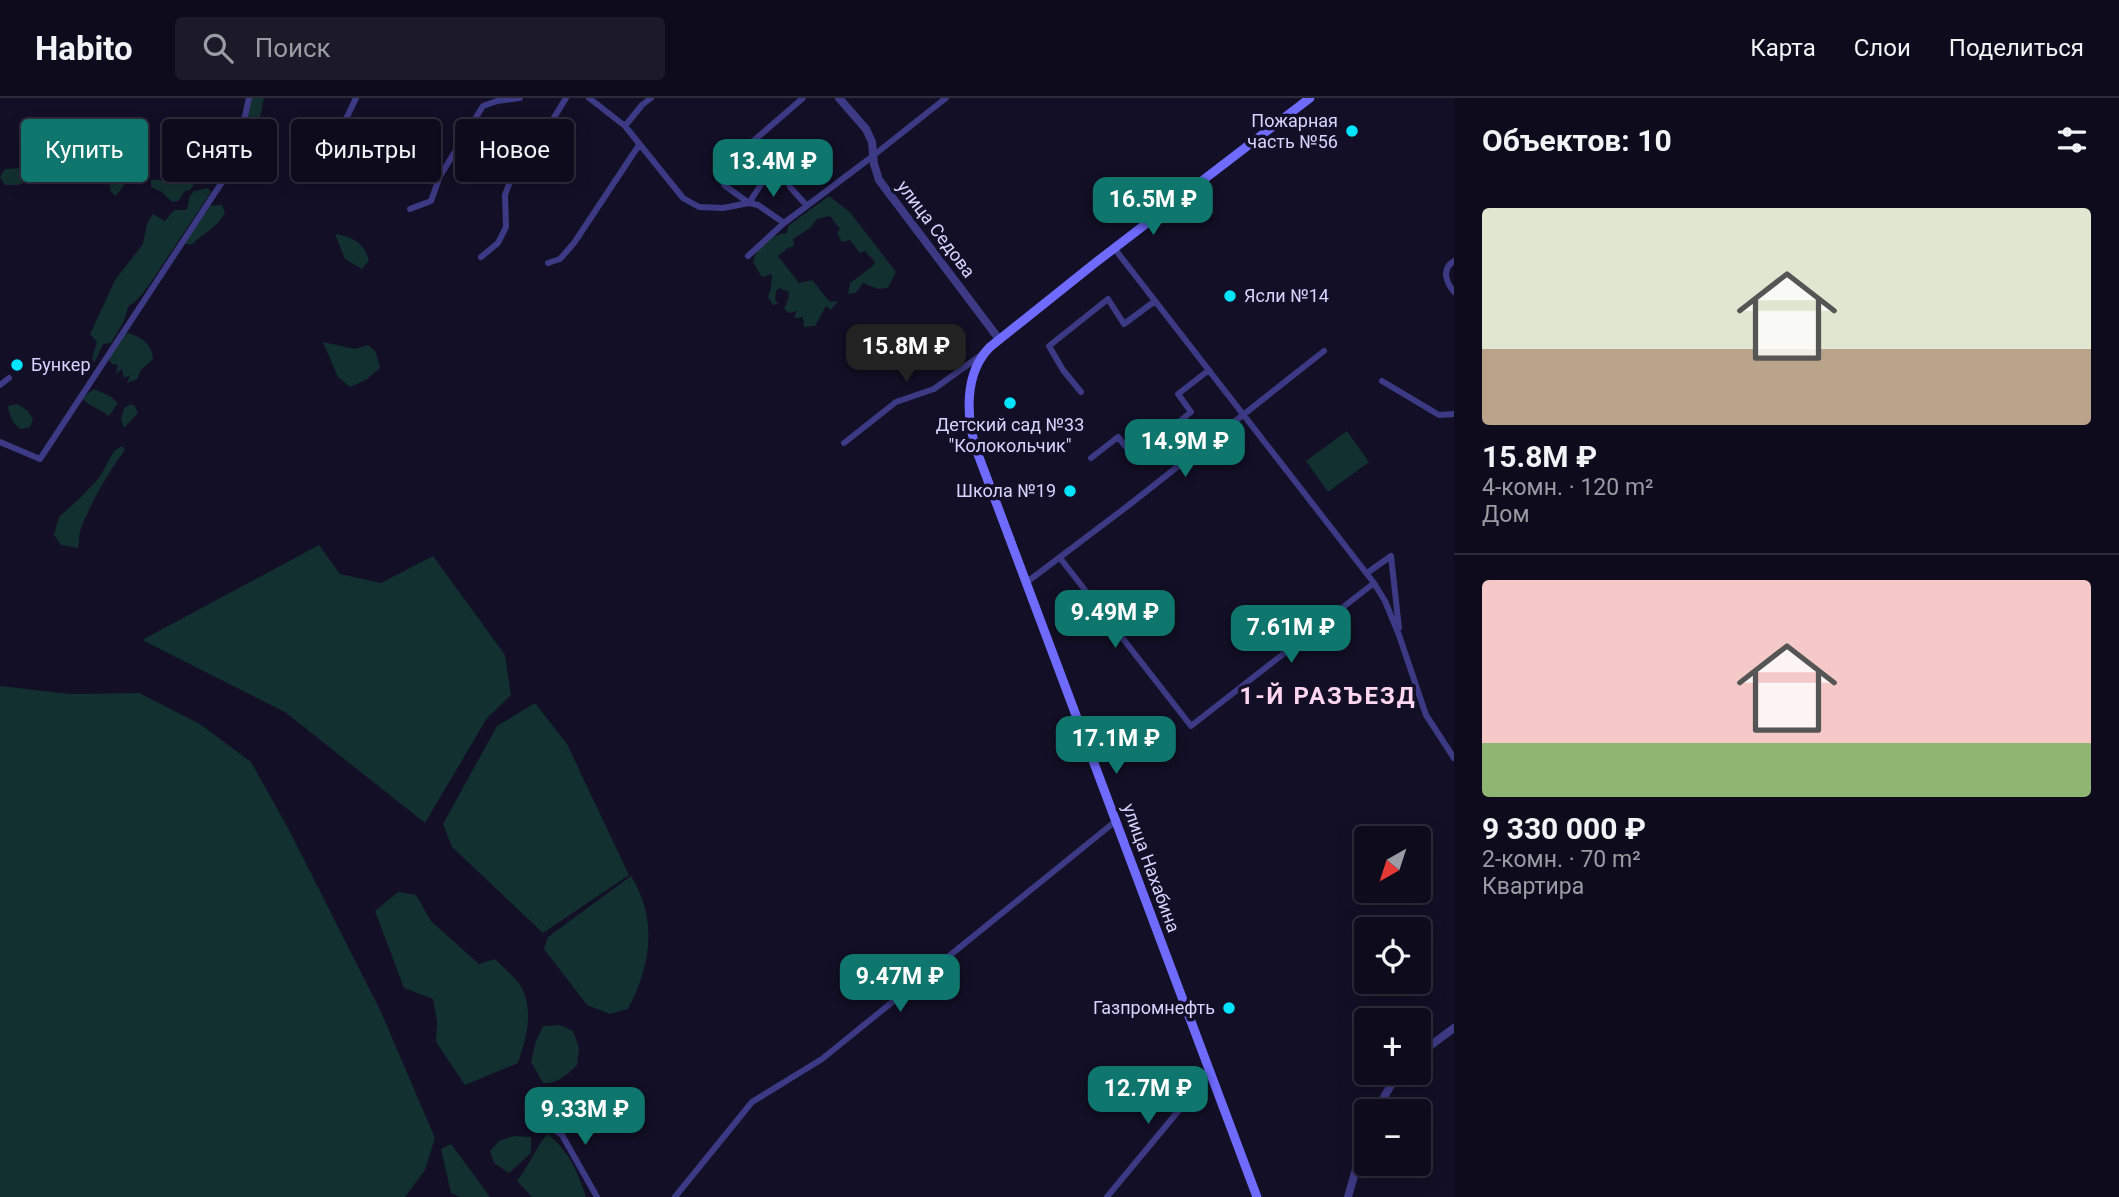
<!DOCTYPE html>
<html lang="ru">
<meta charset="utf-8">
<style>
body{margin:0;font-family:Roboto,sans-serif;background:#1c1929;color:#f1f3f6;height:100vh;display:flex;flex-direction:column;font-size:26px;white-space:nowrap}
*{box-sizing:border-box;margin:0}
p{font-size:23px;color:#9b9ba3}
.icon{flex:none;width:38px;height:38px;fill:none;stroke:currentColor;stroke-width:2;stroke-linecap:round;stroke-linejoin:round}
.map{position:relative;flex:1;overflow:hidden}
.details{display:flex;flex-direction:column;background:#0e0b1c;width:665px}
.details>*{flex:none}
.banner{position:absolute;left:21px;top:21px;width:665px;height:63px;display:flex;gap:14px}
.needle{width:46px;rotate:219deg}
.controls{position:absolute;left:1354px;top:728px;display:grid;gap:14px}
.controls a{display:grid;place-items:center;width:77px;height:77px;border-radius:7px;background:#0e0b1c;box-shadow:0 4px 18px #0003,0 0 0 2px #2e2b3b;font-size:35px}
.price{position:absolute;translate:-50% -60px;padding:0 16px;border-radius:14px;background:#0f766e;color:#fff;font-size:23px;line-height:46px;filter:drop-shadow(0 2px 4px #0008)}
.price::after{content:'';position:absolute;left:50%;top:42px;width:21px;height:16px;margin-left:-10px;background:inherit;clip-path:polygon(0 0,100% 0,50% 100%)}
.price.active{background:#222;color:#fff}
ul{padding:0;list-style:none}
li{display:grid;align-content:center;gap:14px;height:371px;padding:0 28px}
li+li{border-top:2px solid #2e2b3b}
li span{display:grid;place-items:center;height:217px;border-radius:7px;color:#555}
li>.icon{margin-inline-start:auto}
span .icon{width:126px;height:126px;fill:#fffc;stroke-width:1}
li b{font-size:30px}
h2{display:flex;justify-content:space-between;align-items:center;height:84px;padding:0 28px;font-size:30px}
.tag{padding:0 24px;border-radius:7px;background:#0e0b1c;box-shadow:0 4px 18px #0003,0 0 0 2px #2e2b3b;font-size:24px;line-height:63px}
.tag.active{background:#0f766e;color:#fff}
header{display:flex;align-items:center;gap:42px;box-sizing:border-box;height:98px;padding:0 35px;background:#0e0b1c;border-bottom:2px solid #2e2b3b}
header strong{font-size:33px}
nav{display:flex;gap:38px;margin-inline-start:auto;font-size:24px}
.search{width:490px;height:63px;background:#1c1929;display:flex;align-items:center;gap:18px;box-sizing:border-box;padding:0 24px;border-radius:7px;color:#9b9ba3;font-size:26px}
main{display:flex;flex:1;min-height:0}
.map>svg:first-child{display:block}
</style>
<header>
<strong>Habito</strong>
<div class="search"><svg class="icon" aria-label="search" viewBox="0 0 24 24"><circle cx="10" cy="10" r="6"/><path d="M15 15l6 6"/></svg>Поиск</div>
<nav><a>Карта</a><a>Слои</a><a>Поделиться</a></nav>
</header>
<main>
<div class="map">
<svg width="1454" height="1099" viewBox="0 0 1454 1099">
<rect width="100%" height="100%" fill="#130f26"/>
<path fill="#12302f" d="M251,0H264L256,39L252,45L246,46C239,33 248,14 251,0Z
M224,55L228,61L225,77L217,83L214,80L213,61L217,56Z
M179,62L190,71L195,79L194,86L190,92L185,93L178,103L172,104L162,94L151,89V82H165L164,71L171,65Z
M21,70L31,83L17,87H5L0,79L5,71Z
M120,74L126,79L123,89L115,98L110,92V80Z
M208,90L211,94L149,187L139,200L128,209L124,223L111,245L103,246L94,265L92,260L97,244L90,236L115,182L143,146L147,126L153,116L165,123L174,112H187L190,97L194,93Z
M829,98L850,114L896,174L888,190L878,191L863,185L856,195L848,196L850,185L873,168L875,164L865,153L860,155L850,142L842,144L837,135L840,131L830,118L817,121L810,130L793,141L794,148L788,150L778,158L799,185L812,182L830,204L838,203L831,212L826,208L815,228L804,229L803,219L794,220L797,213L789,215L784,211L788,202L789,194L779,190L776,193L775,201L778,206L773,207L768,199L771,190L772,176L762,179L753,164C756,149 772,136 787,135L788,128Z
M222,107L225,115C216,131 205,133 193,146H184L210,108Z
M335,136C352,138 364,145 369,162L362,171L345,161Z
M128,235C142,239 152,246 153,261L141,272L137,281L127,285L130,277L124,280L122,271L116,276L118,267L112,266L108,261L122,238Z
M323,244L355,251L368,247L376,254L380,270L366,282L350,289L338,279Z
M94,291L110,298L118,305L109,318C100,311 90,309 82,300Z
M17,306L28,313L33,321L30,329L21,331C12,326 10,318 8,308Z
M131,306L135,308L138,315L124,330L121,321L124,310Z
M1347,333L1369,364L1328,394L1306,363Z
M122,348L125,352C110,371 87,411 80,434C78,440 80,444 78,450L61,447L54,437L59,419L80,400L99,380L114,353Z
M319,447L340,476L381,485L433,458L505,557L511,597L487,620L425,725L285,614L142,542Z
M0,588L71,596L139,595L200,626L251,664L288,730L381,914L435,1040L425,1072L405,1099H0Z
M535,605L567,646L629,777L543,835L452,749L443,726L497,628Z
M631,778C658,821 651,868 628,911L610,916L587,907L544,851L548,839Z
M398,794L416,797L431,823L479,866L495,861C503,870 516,879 522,890C534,914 526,941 518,965L465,987L436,944L437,923L433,901L404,890L375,813Z
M560,927L573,933L579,950L577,967C567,976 557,987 543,985L531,964L536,943L543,928Z
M547,1036C568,1051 578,1074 586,1099H532L517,1083C529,1068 534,1052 547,1036Z
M514,1038L531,1039V1055L509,1075L494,1065L490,1053L499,1043Z
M451,1046L490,1099H460L451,1095L441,1051Z"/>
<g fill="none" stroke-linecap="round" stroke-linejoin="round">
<path stroke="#3d3a85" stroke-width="6" d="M589,0L625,28L683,100L699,109L723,110L749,105
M625,28L642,7L651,0
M336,42L356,0
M748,47L762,63L769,67L786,57
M799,69L787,79L790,89L807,108
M749,105L765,80
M410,111L431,103L440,78L483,8L497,3L520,0
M784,125L758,107L749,105L724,87L728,65L803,0
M1114,150L1374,485L1385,503L1399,537L1426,617L1454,660
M748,158L784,125L869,61L946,0
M481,159L498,145L506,129L505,97L512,78L527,64L566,0
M1454,163C1441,171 1446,184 1454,194
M548,165L560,161L574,145L639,47
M1382,283L1439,317L1454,316
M0,287L9,280
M1081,294L1063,272L1049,248L1108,201L1124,226L1155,203
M0,344L40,361L228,75L236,59L249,0
M844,345L896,304L934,291L984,255
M1091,360L1118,339L1135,360L1191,314L1178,296L1209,272
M1060,460L1191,628L1374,485
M1367,475L1391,458L1399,530
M1027,484L1129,407L1324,253
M544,1024L562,1037L597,1099
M675,1099L752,1004L822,961L1117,722
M1107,1099L1180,1011L1208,972"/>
<path stroke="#3d3a85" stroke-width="8" d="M839,0L866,31L872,44L874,66L879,82L999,241
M1419,956L1454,930
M1376,1013L1398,975
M1348,1099L1367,1032"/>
<path stroke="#6f6bff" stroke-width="9" d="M1257,1099L976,351C966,318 964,275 990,249L1095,165L1310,0"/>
</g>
<g fill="#00e5ff" stroke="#130f26" stroke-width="2.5">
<circle cx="1352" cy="33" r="7"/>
<circle cx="1230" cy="198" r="7"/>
<circle cx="17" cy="267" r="7"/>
<circle cx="1010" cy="305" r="7"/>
<circle cx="1070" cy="393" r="7"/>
<circle cx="1229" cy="910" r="7"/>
</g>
<g text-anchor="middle" stroke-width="7" stroke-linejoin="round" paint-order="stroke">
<g font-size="18" fill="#d9d4ff" stroke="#130f26" text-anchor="end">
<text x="1338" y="29">Пожарная<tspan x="1338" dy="21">часть №56</tspan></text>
<text x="1244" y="204" text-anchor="start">Ясли №14</text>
<text x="31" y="273" text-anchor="start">Бункер</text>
<text x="1010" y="333" text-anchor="middle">Детский сад №33<tspan x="1010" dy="21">"Колокольчик"</tspan></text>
<text x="1056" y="399">Школа №19</text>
<text x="1215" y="916">Газпромнефть</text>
</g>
<g font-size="18" fill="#d9d4ff" stroke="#130f26">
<text transform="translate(936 131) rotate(53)" y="6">улица Седова</text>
<text transform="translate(1151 770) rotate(70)" y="6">улица Нахабина</text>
</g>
<g font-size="24" font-weight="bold" letter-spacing="2" fill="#ffd6f0" stroke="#130f26">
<text x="1328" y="606">1-Й РАЗЪЕЗД</text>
</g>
</g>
</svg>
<div class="controls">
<a><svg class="needle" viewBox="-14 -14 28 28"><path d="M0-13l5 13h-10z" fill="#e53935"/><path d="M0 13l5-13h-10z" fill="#9b9ba3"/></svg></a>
<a><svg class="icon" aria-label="locate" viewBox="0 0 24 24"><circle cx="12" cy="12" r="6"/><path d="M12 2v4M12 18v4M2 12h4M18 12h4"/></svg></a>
<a>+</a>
<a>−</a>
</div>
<b class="price" style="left:773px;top:101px">13.4M ₽</b>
<b class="price" style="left:1153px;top:139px">16.5M ₽</b>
<b class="price active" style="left:906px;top:286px">15.8M ₽</b>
<b class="price" style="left:1185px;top:381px">14.9M ₽</b>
<b class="price" style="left:1115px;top:552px">9.49M ₽</b>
<b class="price" style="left:1291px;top:567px">7.61M ₽</b>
<b class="price" style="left:1116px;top:678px">17.1M ₽</b>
<b class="price" style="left:900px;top:916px">9.47M ₽</b>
<b class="price" style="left:1148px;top:1028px">12.7M ₽</b>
<b class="price" style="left:585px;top:1049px">9.33M ₽</b>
<div class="banner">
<a class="tag active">Купить</a>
<a class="tag">Снять</a>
<a class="tag">Фильтры</a>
<a class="tag">Новое</a>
</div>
</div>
<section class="details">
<h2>Объектов: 10<svg class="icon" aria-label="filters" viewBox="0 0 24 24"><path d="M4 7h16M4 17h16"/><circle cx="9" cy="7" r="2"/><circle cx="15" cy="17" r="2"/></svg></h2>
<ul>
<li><span style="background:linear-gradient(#dfe7d0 65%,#b9a48a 0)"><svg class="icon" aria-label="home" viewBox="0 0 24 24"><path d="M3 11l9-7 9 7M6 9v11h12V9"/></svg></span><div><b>15.8M ₽</b><p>4-комн. · 120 m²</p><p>Дом</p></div></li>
<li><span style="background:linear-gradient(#f6c9c9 75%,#8fb573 0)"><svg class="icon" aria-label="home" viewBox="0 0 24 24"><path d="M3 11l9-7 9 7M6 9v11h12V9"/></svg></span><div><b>9 330 000 ₽</b><p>2-комн. · 70 m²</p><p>Квартира</p></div></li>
</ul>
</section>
</main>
